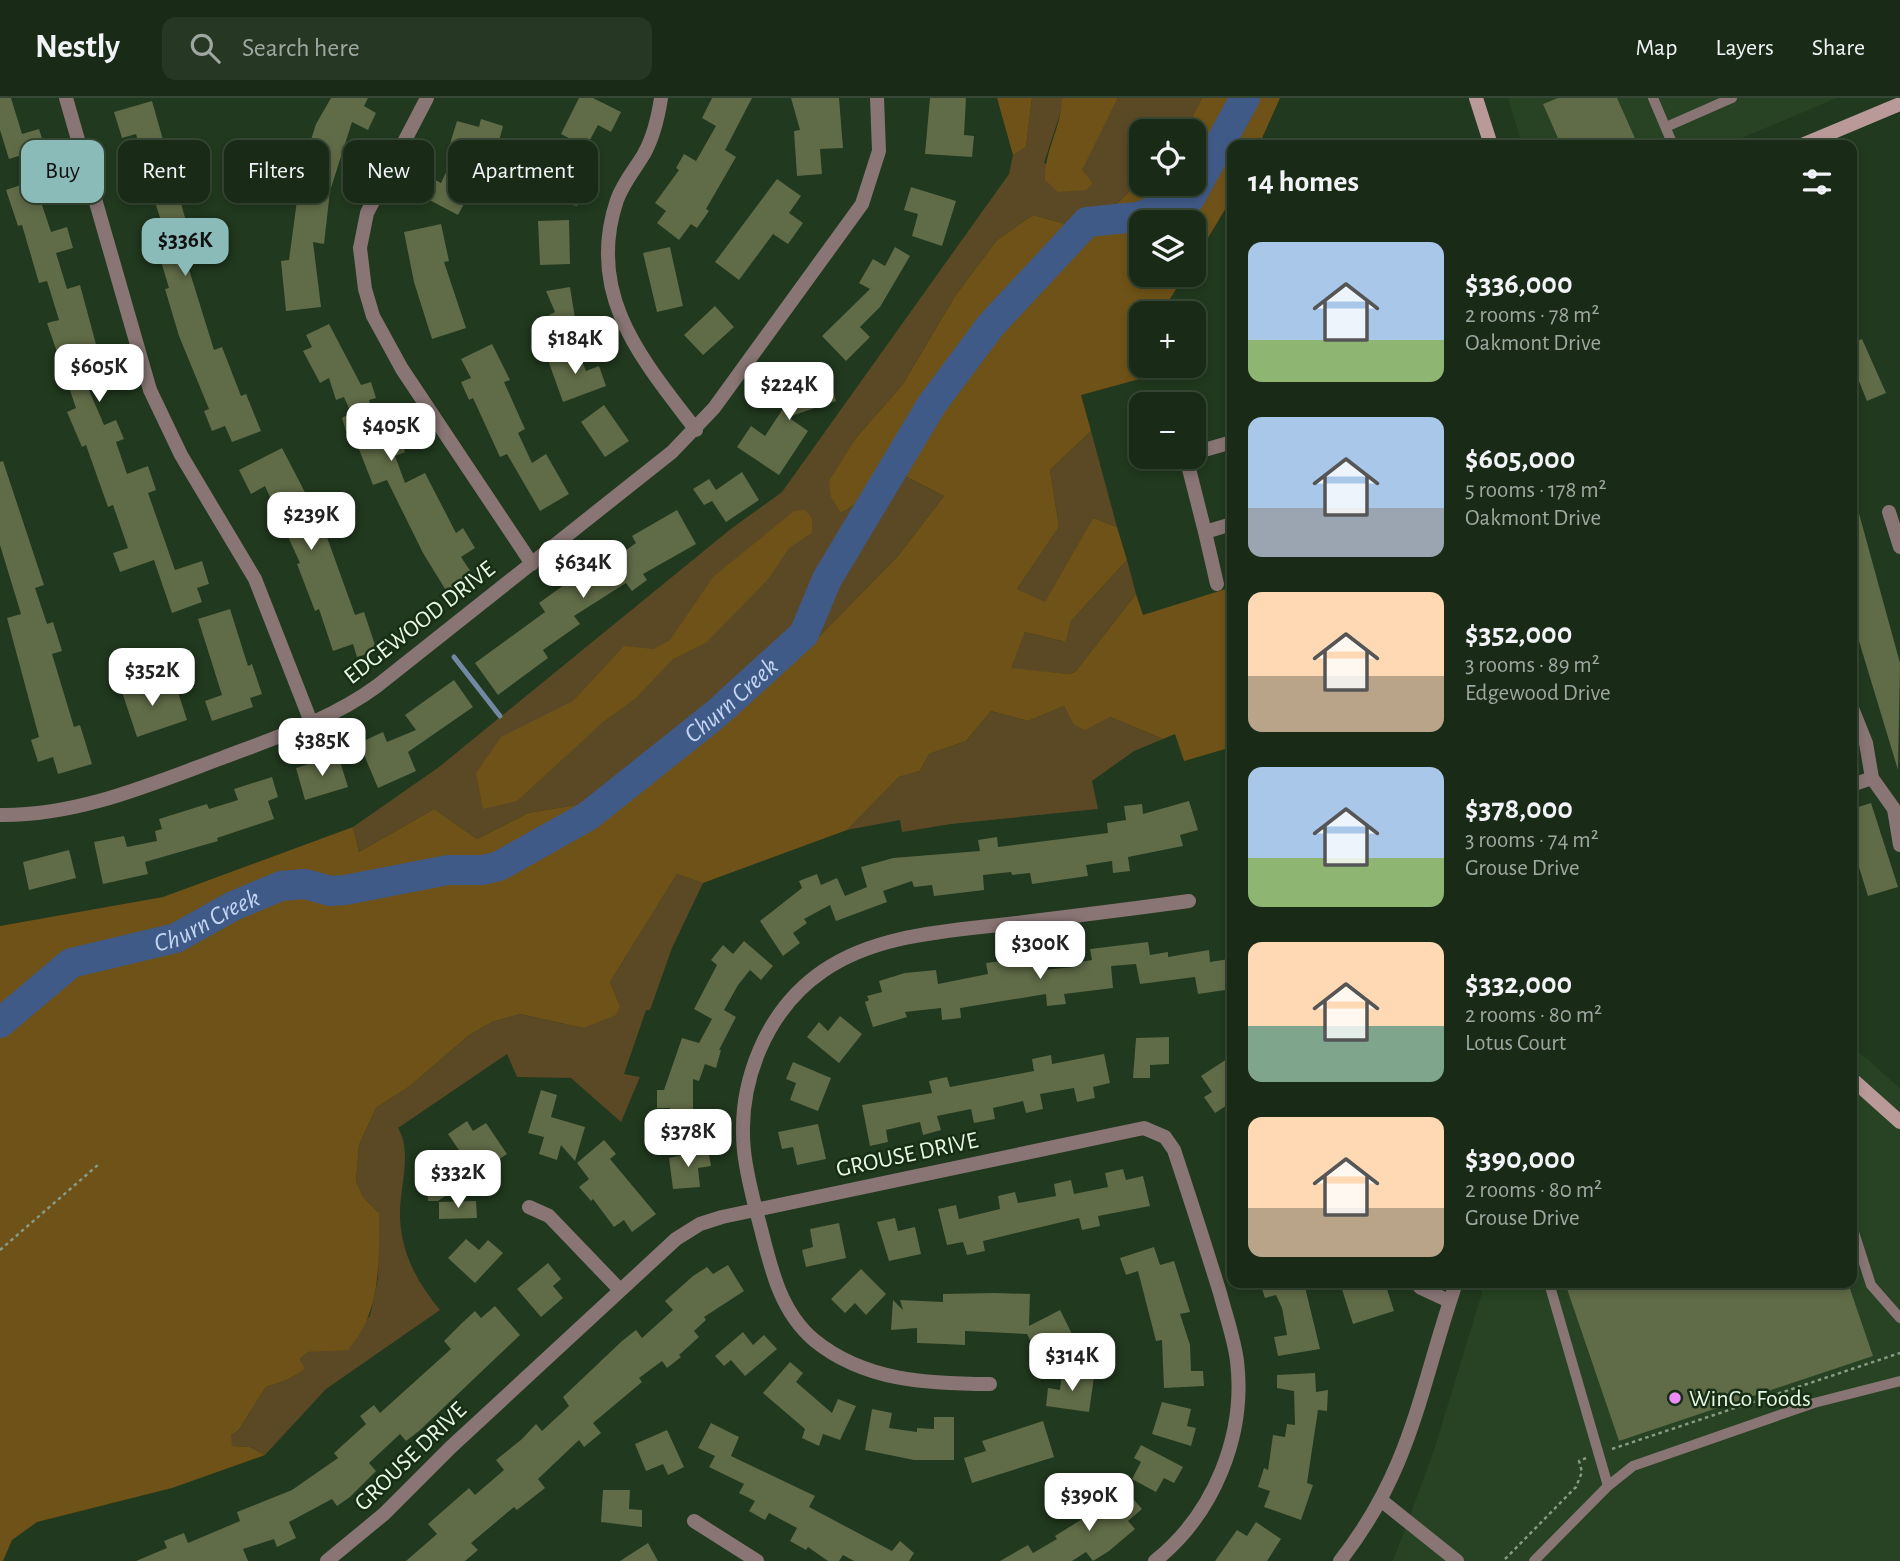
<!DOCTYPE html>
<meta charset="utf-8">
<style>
body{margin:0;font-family:"Alegreya Sans",sans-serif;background:#263723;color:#f1f3f6;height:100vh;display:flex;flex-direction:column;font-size:26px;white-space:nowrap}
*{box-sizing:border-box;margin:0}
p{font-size:23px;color:#9fa7a1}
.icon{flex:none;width:38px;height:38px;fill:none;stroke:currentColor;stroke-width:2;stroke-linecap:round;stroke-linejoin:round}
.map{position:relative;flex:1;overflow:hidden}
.details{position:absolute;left:1227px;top:42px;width:630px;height:1148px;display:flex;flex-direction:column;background:#192b16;border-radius:14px;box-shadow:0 4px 10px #0003,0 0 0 2px #374735}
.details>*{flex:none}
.guide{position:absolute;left:21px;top:42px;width:665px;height:63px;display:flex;gap:14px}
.controls{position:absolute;left:1129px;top:21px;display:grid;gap:14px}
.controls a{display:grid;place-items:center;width:77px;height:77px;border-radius:14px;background:#192b16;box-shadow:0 4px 10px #0003,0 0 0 2px #374735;font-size:35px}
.price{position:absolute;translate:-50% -60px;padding:0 16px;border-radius:14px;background:#fff;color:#222;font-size:23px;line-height:46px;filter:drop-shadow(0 2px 4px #0008)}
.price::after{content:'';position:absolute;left:50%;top:42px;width:21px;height:16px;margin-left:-10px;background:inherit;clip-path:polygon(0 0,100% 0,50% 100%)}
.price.on{background:#8bbbb9;color:#111}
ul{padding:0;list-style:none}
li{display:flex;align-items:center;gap:21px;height:175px;padding:0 21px}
li span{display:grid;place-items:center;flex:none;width:196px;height:140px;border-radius:14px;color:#555}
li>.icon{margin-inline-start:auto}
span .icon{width:84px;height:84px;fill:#fffc;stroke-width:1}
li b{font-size:30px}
h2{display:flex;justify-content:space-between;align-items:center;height:84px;padding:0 21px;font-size:30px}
.pill{padding:0 24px;border-radius:14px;background:#192b16;box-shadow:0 4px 10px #0003,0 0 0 2px #374735;font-size:24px;line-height:63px}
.pill.on{background:#8bbbb9;color:#111}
header{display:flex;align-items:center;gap:42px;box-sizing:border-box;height:98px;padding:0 35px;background:#192b16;border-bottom:2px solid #374735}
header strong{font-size:33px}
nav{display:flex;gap:38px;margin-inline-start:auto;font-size:24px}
.search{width:490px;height:63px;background:#263723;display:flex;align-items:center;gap:18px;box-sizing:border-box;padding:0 24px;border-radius:14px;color:#9fa7a1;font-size:26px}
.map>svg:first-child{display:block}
</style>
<header>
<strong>Nestly</strong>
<div class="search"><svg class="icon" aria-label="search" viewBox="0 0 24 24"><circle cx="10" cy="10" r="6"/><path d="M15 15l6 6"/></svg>Search here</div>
<nav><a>Map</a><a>Layers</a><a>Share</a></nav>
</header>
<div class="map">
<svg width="1900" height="1463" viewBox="0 0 1900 1463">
<rect width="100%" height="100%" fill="#21391e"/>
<path fill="#274323" d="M1508,0H1837L1725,47H1522Z
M1852,948L1900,990V1463H1393L1434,1352L1485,1185H1852Z"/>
<path fill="#5b4824" d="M1032,0H1062V10L1044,65L1093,85L1081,72L1118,0H1202L1185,33H1141V81L1091,133L1033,117L997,142L955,198L903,286L856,340L841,415L903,377L944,398L898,458L801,557L623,699L528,715L477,741L434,711L359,754L353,729L439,669L732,430L782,394L1009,76L1013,57L1026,49Z
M1091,333L1117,429L1093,420L1045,505L1017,491L1059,429L1050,372Z
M1127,462L1136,496L1075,574L1068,576L1010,571L1025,534L1066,544L1071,523Z
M1064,608L1073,626L1110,619L1163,641L1134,653L1092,683L1098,711L951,726L902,734L900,722L847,732L899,679L920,673L929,656L966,643L991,613L1028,623Z
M677,776L703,785L672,850L650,912H646L624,976L640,979L621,1024L571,980L517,979L507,956L398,1030C413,1055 399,1090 400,1120C402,1157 417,1184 440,1212L326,1291L265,1357L250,1349L231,1348V1337L238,1333L266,1289L287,1282L304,1271L300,1261L308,1254L335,1250L370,1218L378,1180L379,1115L363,1099L356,1083L359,1047L376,1010L410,988L468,938L492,924L520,916L583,930L620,908L610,884Z"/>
<path fill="#6e5217" d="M997,0H1032L1026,49L1013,57Z
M1062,0H1118L1082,72L1093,85L1086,92L1058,94L1045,82C1044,53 1062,28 1062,0Z
M1202,0H1280L1259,47H1232V100L1194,163V124H1141V177H1185L1161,215H1141V268H1145L1147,279L1081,297L1091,333L1050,372L1059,429L1017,491L1045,504L1093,420L1117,429L1127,462L1071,523L1066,544L1025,534L1011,570L1068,576L1075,574L1136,496L1143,517L1232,489V649L1184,663L1175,636L1163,641L1110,619L1085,632L1073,626L1064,608L1028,623L991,613L966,643L929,656L920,673L899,679L847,732L703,785L677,776L610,884L620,908L616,917L583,930L520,916L492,924L468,938L410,988L376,1010L359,1047L356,1083L363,1099L379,1115C379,1164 382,1213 348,1252L308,1254L300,1261L305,1271L287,1282L266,1289L238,1333L231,1337L232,1348L250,1349L265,1357L172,1390L37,1424L12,1442L3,1463H0V828L163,799L353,729L359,754L434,711L477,741L528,715L623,699L801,557L898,458L944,398L903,377L841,415L831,399L829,383L856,340L903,286L955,198L997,142L1033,117L1091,133L1141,81V86H1194V33H1185Z
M805,412L812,420V435L789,450L769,480L707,544L673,561L636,600L603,624L517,703L483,711L476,675L501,639L573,603L624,548L654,551L670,542L713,479L794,413Z"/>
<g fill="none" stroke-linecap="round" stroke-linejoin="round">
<path stroke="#7289a4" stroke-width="5" d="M454,559L500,618"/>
<path stroke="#405a88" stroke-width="30" id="s1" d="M0,925L71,865L176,840L233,808L281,788L305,786L330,793L345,792L448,772H483L499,768L588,718L716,616L804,536L827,481L932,306L991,227L1087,124L1137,119L1190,100L1245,0"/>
</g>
<path fill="#606b47" d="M0,0H11L22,36L39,31L45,50L9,61L0,32Z
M331,0H368L364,8L376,15L368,32L352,24L330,93L324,146L313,144L321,209L286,213L281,163L289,162L298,95L306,96L316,68L304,64L316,26Z
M579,0H593L621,14L611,34L598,27L586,49L561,36Z
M712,0H752L725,52L736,59L706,111L709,113L697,130L691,126L679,142L657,125L666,113L655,105L679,72L676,70L684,56L696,63L716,28L702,20Z
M791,0H839L843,50L820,51L822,76L797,78L794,33L800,32Z
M930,0H966L964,37L974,38L972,59L925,56Z
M1558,0H1617L1638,47H1561L1543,6Z
M152,3L197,162L187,165L214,252L222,249L241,298L246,296L261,333L232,344L225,328L212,333L204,313L209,311L179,238L165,191L169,190L151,130L162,126L151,91L135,96L129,76L146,71L136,36L122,40L114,14Z
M481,21L503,28L494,62L449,49L457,23L479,29Z
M549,58L577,64L572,84L582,86L577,108L523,96L528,72L545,76Z
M449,68L476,83L458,117L420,97L430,79L441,85Z
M51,77L58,98L41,104L51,134L67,129L73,150L56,155L67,191L80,187L107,287L89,292L104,327L116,322L124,341L116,344L127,376L148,368L156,392L148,395L175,472L202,463L209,486L197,490L202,504L172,515L154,462L120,474L113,455L128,450L113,407L108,409L86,347L82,349L67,314L76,310L47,225L59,222L47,183L39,185L22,127L18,128L6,92Z
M777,81L801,98L789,115L803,125L788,146L773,136L739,182L715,164Z
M911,89L956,103L942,148L912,138L918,116L904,112Z
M569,122L570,166L540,167L538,123Z
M441,126L449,163L444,164L466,230L432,241L414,184L404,134Z
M670,149L683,208L657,214L643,155Z
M895,149L910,158L880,209L860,229L870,239L846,263L822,238L870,191L859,185L873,161L885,168Z
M570,189L577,233L545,238L542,221L555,214L546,193Z
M715,208L734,229L703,257L684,237Z
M329,226L361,287L371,284L376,300L369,302L381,339L397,333L405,354L395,358L405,385L425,375L456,435L463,430L475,450L461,459L473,477L447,494L423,455L387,382L373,387L351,331L346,333L342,320L351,315L344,299L336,302L329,280L320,285L303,253L312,249L306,237Z
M1862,241L1886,295L1867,303L1852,266V245Z
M492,246L510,282L504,284L525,331L518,335L532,365L546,356L569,396L540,413L507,356L500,359L473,300L469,302L461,284L471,280L461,261Z
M577,251L586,273L599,268L606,288L563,304L548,262Z
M826,271L836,303L788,319L808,333L779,377L737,349L751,328L765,338L790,300L785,285Z
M604,307L629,343L605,359L581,324Z
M282,350L324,431L355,517L364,514L377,553L357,559L353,546L333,553L319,511L315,513L297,466L300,465L265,388L251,396L239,372Z
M3,363L44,487L35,490L47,526L53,524L62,553L52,556L74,629L80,627L92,666L58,676L53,659L38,664L31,642L39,639L7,520L21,516L0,447V364Z
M742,374L759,402L726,424L712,403L704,407L693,391L709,381L716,392Z
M1855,401L1900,565L1898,672L1852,520V402Z
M677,412L696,446L643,476L647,482L632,493L626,485L574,518L580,526L543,552L548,560L498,597L475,565L545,514L539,505L603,459L607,466L636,445L632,438Z
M230,511L248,568L252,566L262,596L250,600L253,609L212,623L205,603L222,597L198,521Z
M140,581L146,598L176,588L187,622L137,639L120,588Z
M454,582L473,609L408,654L416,673L378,690L359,645L383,634L387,644L416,632L405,617Z
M338,657L348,689L305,702L296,670Z
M272,679L278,699L268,703L274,721L217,740L218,743L145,764L148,776L103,786L94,744L124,738L127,749L157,743L155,733L162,731L159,721L207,706L209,711L238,702L234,691Z
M1189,703L1198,732L1180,737L1183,748L1128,759L1130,773L1113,775L1112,763L1086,767L1088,778L1032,786L1030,775L1012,777L1011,774L983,777L984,792L934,798L932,787L914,789L912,783L883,793L887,804L836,823L830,807L804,821L807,825L793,835L800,845L783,858L760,823L802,790L799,783L817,776L821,787L837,780L845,798L867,789L861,769L893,760L980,753L978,742L997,739L998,749L1108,735L1107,725L1126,722L1124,708L1142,706L1143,716Z
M1871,705L1898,789L1868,798L1852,747V711Z
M69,752L76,780L29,792L23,764Z
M744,843L773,868L761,882L750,872L738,887L724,912L736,919L719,952H721L716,970L705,966L699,983L693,981V1012H708V1030L669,1029L670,1010H657V992H664L682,940L699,945L712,921L694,911L717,867L711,862L723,847L733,856Z
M1148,844L1150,857L1168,854V859L1209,852L1210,864L1229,861L1232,891L1198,896L1195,879L1140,886L1136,866L1111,868L1113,890L1064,896L1066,906L1047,908L1046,896L960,910L961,920L942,922L941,910L905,914L907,919L873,929L865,904L869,902L867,898L882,894L879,883L905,875L936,872L938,886L988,876L986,865L1041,858L1043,872L1074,869V865L1092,862L1090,851Z
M840,918L862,936L839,965L807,939L819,924L828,933Z
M1169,939V966L1150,967V980H1133L1136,940Z
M1104,956L1110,985L1093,989L1095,1000L1077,1004L1074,990L1040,996L1043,1011L1026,1015L1023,1003L993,1010L995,1021L974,1025L971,1011L937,1018L941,1032L923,1037L920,1024L886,1032L888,1044L870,1048L862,1007L932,995L929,983L947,979L950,989L1034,973L1032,961L1051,957L1052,966Z
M1227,961L1232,968V1004L1215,1015L1204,999L1212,994L1201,978Z
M793,964L831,980L818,1013L790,1002L796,985L786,981Z
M541,992L557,997L551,1019L585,1029L575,1063L561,1047L557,1062L539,1056L544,1039L528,1035Z
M467,1023L473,1033L486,1025L507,1056L476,1077L448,1036Z
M818,1026L826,1061L797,1067L793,1049L782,1051L778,1034Z
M604,1042L616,1056L610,1061L656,1116L632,1134L624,1122L614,1129L593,1101L591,1103L579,1089L589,1081L577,1065Z
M708,1051L711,1068L698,1070L700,1089L673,1091L669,1060Z
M1123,1071L1126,1082L1143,1078L1150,1108L1098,1118L1100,1128L1082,1132L1079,1120L983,1143L985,1153L967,1157L963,1144L947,1147L938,1111L956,1107L959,1121L1000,1111L998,1098L1015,1094L1018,1105L1056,1098L1054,1086L1071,1082L1074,1096L1108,1089L1105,1075Z
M469,1082L438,1103H428L427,1084Z
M476,1103L477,1120L439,1121V1104Z
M895,1120L898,1133L915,1129L921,1156L889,1163L877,1124Z
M839,1125L846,1160L806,1169L802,1152L813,1149L810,1131Z
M466,1141L479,1152L488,1142L503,1155L475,1185L448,1160Z
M1154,1149L1160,1167L1174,1163L1190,1214L1180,1216L1190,1247L1191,1273H1203L1204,1288L1164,1290L1162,1242L1156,1243L1138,1173L1126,1177L1120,1160Z
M548,1165L561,1181L553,1188L563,1200L541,1219L517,1191Z
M728,1167L744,1193L704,1219L706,1222L694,1233L699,1239L679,1257L681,1259L667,1270L662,1263L639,1280L642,1284L593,1325L601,1335L584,1349L579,1342L538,1381L545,1390L517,1412L514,1409L471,1445L478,1452L465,1463H406L437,1436L428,1426L469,1390L475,1397L504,1372L496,1362L522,1341L536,1326L542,1333L569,1308L563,1299L622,1243L636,1232L642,1240L673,1212L665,1203L693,1178L707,1169L713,1176Z
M861,1171L886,1196L866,1217L855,1205L845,1215L831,1201Z
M1260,1185H1304L1320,1251L1278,1258L1274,1239L1287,1237L1282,1210L1276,1197L1265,1200Z
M1340,1185H1385L1394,1213L1353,1226Z
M1565,1185H1848L1873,1258L1619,1343Z
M995,1195L1030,1196L1029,1228L1060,1212L1077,1246L1041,1264L1027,1236L965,1233V1247L944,1246L917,1245V1230L891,1232L893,1202L903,1212L900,1202L943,1204V1196Z
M495,1208L520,1237L419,1333L406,1343L400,1336L369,1365L376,1373L350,1399L337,1408L332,1401L289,1424L296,1440L277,1449L274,1441L243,1451L248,1463H136L167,1450L164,1443L184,1435L188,1445L240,1423L237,1414L292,1392L338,1360L334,1355L366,1326L360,1318L374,1307L380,1315L451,1251L444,1243L462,1225L475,1213L481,1220Z
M743,1234L753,1247L764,1237L777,1251L745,1278L731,1262L724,1268L715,1258Z
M790,1264L803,1275L796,1284L832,1315L838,1301L856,1308L840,1342L823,1336L819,1348L802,1340L805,1331L763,1295Z
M1062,1275L1094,1279L1089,1314L1046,1308L1048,1290L1060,1292Z
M1315,1275L1316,1294L1328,1292L1327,1313L1318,1312L1307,1385L1313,1387L1301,1422L1264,1409L1270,1393L1258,1389L1264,1370L1268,1372L1273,1337L1285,1339L1287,1326L1295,1327L1294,1293L1277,1290V1277Z
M1162,1304L1191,1311L1187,1328L1196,1330L1191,1348L1152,1336Z
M872,1311L892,1315L889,1330L917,1334V1330L934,1331V1319H954V1362H914L865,1352Z
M1043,1323L1054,1359L972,1385L964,1360L986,1353L982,1343Z
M711,1325L739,1339L731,1358L815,1398L809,1409L892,1453L900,1443L914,1455L909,1463H854L843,1457L839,1463H828L808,1449L806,1452L790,1443L797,1430L769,1415L765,1422L749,1413L755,1403L739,1395L744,1386L709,1369L715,1358L698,1350Z
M667,1332L684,1369L668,1377L663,1366L646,1373L635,1346Z
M1141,1347L1183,1369L1174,1385L1164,1380L1156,1394L1132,1381L1141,1364L1134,1360Z
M1122,1388L1142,1411L1128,1423L1135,1431L1109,1453L1093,1463L1086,1454L1072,1463H1000L1028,1447L1033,1455L1057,1441L1055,1438L1090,1416Z
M603,1392H630L629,1411L642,1412V1429L601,1424Z
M1256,1424L1281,1441L1267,1463H1215L1237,1432L1247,1438Z
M648,1445L658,1463H620Z"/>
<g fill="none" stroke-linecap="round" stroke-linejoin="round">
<path stroke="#879b85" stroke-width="2.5" stroke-dasharray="3.5 3.5" stroke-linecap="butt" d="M0,1152L99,1066
M1612,1351L1900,1255
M1505,1461L1576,1389L1582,1374L1579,1363L1586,1360"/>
<path stroke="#887574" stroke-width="10" d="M1653,0L1673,47
M1666,29L1732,0
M1852,1128L1871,1187L1900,1220
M1549,1185L1608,1388
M1534,1463L1608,1388L1633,1368L1814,1305L1900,1283"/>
<path stroke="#887574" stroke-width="14" d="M66,0L150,292L181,357L255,481L311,624
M427,0L367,115L360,150L365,191L373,218L402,271L532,466
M661,0C658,20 654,38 644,56C635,71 623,85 617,102C585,197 642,261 696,332
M1194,355L1232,344
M1186,359L1205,434
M1889,414L1900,449
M1217,486L1205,434L1232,426
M1852,610L1866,645L1872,680L1894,711L1900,747
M1852,687L1872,680
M0,717C78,718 149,687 222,660C274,640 331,622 377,588L672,354L714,310L862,106L879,53L877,0
M529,1109L549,1118L620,1192
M1416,1185L1421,1190L1449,1203
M990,1286C928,1286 864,1283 814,1242C782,1215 772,1175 762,1135C755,1108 747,1081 744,1053C737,985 766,912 823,873C878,835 952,833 1016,825C1074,818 1131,811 1189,803
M694,1423L757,1463
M327,1463L384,1416L451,1349L676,1141L700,1126L722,1119L1144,1030L1165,1039L1174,1052C1190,1100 1205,1147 1220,1195C1226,1218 1234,1240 1237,1263C1246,1337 1214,1416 1155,1463"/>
<path stroke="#887574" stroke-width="14" d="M1382,1403L1457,1463
M1340,1463C1412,1371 1420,1290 1456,1185"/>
<path stroke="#b99a99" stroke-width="14" d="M1476,0L1491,47
M1802,47L1900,6
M1852,981L1900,1024"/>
</g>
<circle fill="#eb8dfb" stroke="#172e14" stroke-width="2.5" cx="1675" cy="1300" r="7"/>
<g text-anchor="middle" stroke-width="5" stroke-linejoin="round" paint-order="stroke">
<g font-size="24" fill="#e8f7e6" stroke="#172e14">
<text transform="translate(419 524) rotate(-38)" y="8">EDGEWOOD DRIVE</text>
<text transform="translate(907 1056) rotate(-12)" y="8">GROUSE DRIVE</text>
<text transform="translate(410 1358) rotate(-44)" y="8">GROUSE DRIVE</text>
</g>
<g font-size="24" fill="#e8f7e6" stroke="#172e14" text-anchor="start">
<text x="1689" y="1308">WinCo Foods</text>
</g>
<g font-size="26" font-style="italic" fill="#c4d5f3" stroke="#172e14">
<text dy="9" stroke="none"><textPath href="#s1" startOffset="826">Churn Creek</textPath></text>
<text dy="9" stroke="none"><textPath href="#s1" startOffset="236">Churn Creek</textPath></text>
</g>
</g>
</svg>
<div class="controls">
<a><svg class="icon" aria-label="locate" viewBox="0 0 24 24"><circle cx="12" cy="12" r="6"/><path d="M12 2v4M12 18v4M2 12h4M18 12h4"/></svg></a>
<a><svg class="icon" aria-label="layers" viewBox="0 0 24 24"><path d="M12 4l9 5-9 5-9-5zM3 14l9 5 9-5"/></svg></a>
<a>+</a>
<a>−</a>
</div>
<b class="price on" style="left:185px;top:180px">$336K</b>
<b class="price" style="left:575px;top:278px">$184K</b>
<b class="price" style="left:99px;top:306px">$605K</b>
<b class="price" style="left:789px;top:324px">$224K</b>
<b class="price" style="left:391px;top:365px">$405K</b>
<b class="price" style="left:311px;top:454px">$239K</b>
<b class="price" style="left:583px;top:502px">$634K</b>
<b class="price" style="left:152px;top:610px">$352K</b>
<b class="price" style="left:322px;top:680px">$385K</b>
<b class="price" style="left:1040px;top:883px">$300K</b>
<b class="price" style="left:688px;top:1071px">$378K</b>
<b class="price" style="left:458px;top:1112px">$332K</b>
<b class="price" style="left:1072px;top:1295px">$314K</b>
<b class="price" style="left:1089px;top:1435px">$390K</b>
<div class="guide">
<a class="pill on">Buy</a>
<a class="pill">Rent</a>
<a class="pill">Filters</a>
<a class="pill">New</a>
<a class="pill">Apartment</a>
</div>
<section class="details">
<h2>14 homes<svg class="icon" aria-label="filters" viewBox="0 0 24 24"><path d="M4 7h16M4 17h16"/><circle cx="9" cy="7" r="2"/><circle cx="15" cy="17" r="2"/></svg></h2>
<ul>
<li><span style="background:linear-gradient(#a9c7e8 70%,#8fb573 0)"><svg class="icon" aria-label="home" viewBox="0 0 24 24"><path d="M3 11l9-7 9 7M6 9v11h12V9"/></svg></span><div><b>$336,000</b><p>2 rooms · 78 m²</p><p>Oakmont Drive</p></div></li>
<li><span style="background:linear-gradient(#a9c7e8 65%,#9aa5b1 0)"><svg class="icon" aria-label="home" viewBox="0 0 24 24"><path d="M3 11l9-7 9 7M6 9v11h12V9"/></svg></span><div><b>$605,000</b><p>5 rooms · 178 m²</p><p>Oakmont Drive</p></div></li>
<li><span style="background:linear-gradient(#ffd9b3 60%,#b9a48a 0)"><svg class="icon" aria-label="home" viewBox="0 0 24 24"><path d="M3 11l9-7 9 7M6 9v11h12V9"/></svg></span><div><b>$352,000</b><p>3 rooms · 89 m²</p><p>Edgewood Drive</p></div></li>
<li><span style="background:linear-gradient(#a9c7e8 65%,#8fb573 0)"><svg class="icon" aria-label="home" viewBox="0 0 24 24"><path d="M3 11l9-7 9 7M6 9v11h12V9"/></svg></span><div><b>$378,000</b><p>3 rooms · 74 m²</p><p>Grouse Drive</p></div></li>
<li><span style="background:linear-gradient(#ffd9b3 60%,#7fa58c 0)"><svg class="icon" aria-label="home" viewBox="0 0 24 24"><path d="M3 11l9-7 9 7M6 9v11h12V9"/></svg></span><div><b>$332,000</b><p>2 rooms · 80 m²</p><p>Lotus Court</p></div></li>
<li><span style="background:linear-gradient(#ffd9b3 65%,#b9a48a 0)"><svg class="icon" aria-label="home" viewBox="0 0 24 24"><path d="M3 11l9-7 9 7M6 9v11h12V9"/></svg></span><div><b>$390,000</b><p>2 rooms · 80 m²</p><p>Grouse Drive</p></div></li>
</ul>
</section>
</div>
